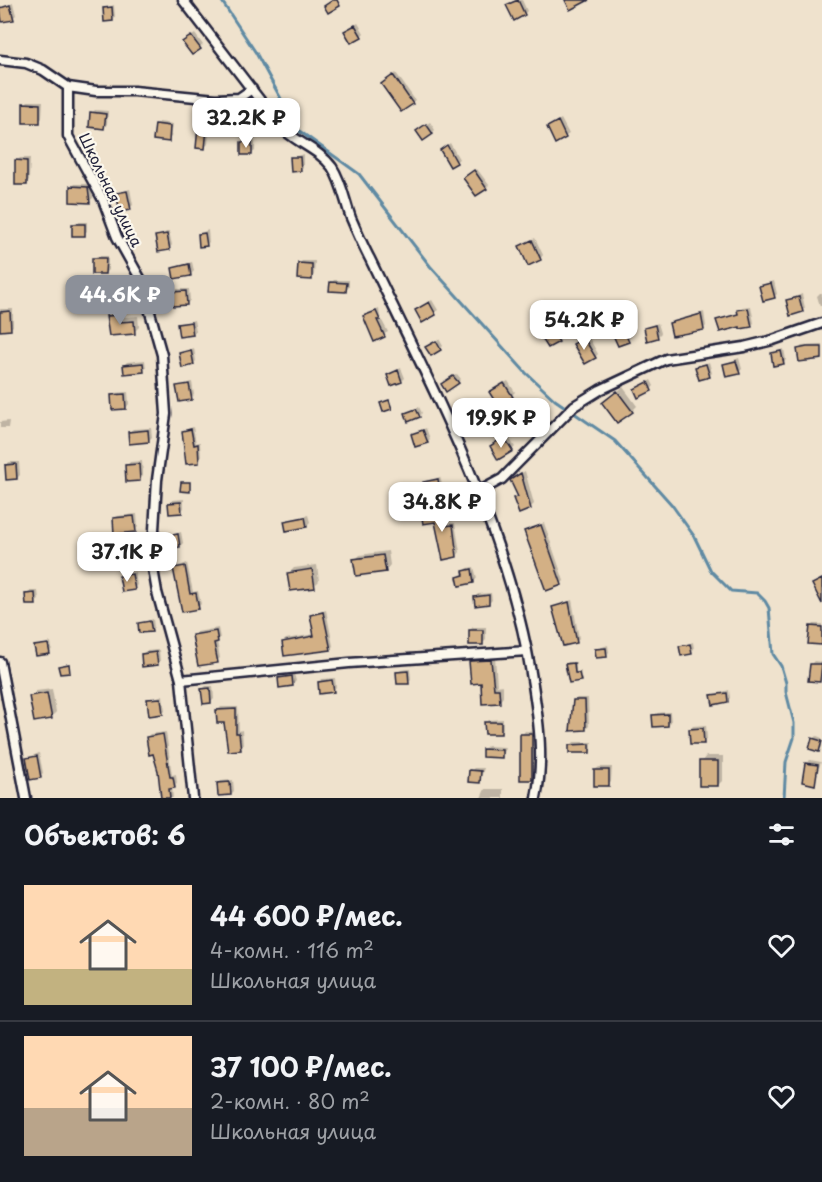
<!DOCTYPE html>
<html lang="ru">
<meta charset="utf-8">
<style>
body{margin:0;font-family:"Playpen Sans",sans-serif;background:#20242c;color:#f1f3f6;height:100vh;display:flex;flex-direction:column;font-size:22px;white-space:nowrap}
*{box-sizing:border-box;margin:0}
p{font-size:20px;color:#9ea1a6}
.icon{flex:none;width:33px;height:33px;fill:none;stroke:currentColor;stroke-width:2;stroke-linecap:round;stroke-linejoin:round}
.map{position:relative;height:798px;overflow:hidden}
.sheet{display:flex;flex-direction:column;background:#171b24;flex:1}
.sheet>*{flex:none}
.price{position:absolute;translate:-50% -51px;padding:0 14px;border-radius:12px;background:#fff;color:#222;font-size:20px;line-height:39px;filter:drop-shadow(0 2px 3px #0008)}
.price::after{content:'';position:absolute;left:50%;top:36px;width:18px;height:14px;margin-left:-9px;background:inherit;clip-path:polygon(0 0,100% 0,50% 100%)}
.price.on{background:#8c9099;color:#fff}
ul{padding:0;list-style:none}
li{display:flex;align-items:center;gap:18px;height:150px;padding:0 24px}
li+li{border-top:2px solid #363941}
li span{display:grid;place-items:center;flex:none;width:168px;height:120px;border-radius:0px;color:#555}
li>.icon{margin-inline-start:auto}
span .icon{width:72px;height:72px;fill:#fffc;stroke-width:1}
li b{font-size:26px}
h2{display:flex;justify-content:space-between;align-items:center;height:72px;padding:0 24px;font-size:26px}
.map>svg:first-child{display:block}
</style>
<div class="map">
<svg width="822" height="798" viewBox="0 0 822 798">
<rect width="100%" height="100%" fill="#efe2cd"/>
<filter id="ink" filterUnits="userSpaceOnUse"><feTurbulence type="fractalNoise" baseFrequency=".0167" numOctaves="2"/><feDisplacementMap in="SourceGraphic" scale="12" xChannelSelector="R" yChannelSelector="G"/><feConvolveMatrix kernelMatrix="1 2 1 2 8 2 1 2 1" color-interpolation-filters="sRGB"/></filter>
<g filter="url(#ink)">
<path fill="#0003" d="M515,0H522L527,11L524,14L508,5Z
M13,3L16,15L13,18L0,9Z
M114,5L115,17L112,20L104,9Z
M358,23L364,33L361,36L349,29Z
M195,34L203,45L193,53L187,39Z
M396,73L415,100L402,110L386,81Z
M28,101H43L42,118L39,122L25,104Z
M95,110L108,111L107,124L104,127L92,113Z
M561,119L569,134L556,142L549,127Z
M159,122L173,124L171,137L168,140L156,125Z
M430,122L435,130L432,133L421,128Z
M203,124L210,125L208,144L205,147L200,127Z
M245,139H255V151L251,154L242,142Z
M450,143L459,159L451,165L445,147Z
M303,154V167L300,170L292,158Z
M20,158H30L29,180L26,183L17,161Z
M477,169L489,185L486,188L468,175Z
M75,184H91L93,198L89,201L72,187Z
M130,189L133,205L130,208L118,193Z
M76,222H87V231L84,234L73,225Z
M208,230L209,242L206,245L199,234Z
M169,231L172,245L169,249L157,236Z
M535,238L543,255L540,259L520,246Z
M97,256H108V270L105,273L93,259Z
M302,261H315L314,275L311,278L299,264Z
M192,262L194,271L191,274L174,268Z
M334,280H349V287L346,290L331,283Z
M774,281L777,294L774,297L761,286Z
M88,285H100V299L97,302L85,289Z
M177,289H189L190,300L187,304L174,292Z
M820,293H822V306H820L817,296Z
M802,294L805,308L802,311L788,300Z
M432,300L438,310L422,321L416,310Z
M751,306L754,323L751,326L718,321L739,313L742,307Z
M0,309H13V326L10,329H0Z
M379,309L380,317L388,332L374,340L364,316Z
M124,310L125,317L138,316L139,327L134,332L108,317L113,311Z
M704,312L706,326L703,329L671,324Z
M548,318L561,338L558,341L539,323Z
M194,320L196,331L192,334L178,325Z
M658,323L661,333L658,336L646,328Z
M628,328L631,337L619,344L615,336Z
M588,336L598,354L595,357L578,341Z
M439,339L443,346L440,349L430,344Z
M822,345V360L799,349L802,346Z
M194,348L196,361L193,364L181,353Z
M784,349L786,360L783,363L772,354Z
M739,358L742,369L739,372L724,364Z
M145,360L146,368L143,371L124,365L127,362Z
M709,362L712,373L709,376L697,368Z
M401,368L405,378L402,381L388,375Z
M457,374L461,379L458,382H446Z
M651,380L654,386L651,389H636Z
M508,381L515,392L512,395L494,389Z
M192,382L194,395L191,398L178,387Z
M623,387L637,406L632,411L609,398Z
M128,392L129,404L126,408L112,396L115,393Z
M477,399L493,420L490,423L467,406Z
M419,407L422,413L419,416L406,414Z
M9,421L8,428H0V422Z
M193,427L196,443L200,442L201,459L198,462L183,431Z
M151,428L152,437L149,440L129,432L133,429Z
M426,428L430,439L427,442L413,434Z
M507,435L515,447L512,450L491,446Z
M142,461L143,476L140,479L127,465L130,462Z
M9,462H19L20,475L17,478L6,466Z
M525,471L534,504L531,507L515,499L519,495L515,477Z
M440,477L443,488L439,491L425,483Z
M184,499V508L181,511L170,503L173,500Z
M444,507L447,524L455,523L460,552L457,556L436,521L422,513L426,510Z
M137,514L138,527L135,530L114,519L118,516Z
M308,515L310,522L307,525L286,522Z
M544,523L564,581L561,584L526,531Z
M181,532L183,543L180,546L168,537Z
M388,551L390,565L385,571L355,560L360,555Z
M187,563L193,592L198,591L201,604L198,607L174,568Z
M317,565L319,581L314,586L289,573L294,568Z
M474,567L477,578L474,582L459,577L468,568Z
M135,572L137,585L134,588L121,577Z
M30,591H38L39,600L35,603L27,595Z
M491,593L492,600L489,603L475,597L478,594Z
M572,600L579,638L576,642L554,607Z
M326,610L333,646L330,649L283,642L286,639L315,634L311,616Z
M153,619L154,627L151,630L139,624Z
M814,624H822V643L811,627Z
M473,627H486V640L483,643L470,630Z
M218,628L220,638L217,641L220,658L217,661L194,636L197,632Z
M51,642L52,649L49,653L36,647Z
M693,642L694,649L691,652L681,647Z
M608,645L609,652L606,656L597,649Z
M159,650L160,661L157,664L142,654L146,651Z
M495,656L497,686L503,685V697L499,702L482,682L471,662L475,657Z
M814,661L822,662L820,680L811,664Z
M568,662H576V672L581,671L580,679L566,664Z
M410,669L411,679L408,682L398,673L401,670Z
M294,674L296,681L293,684L280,679Z
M335,678L336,687L333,691L319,683L322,679Z
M206,686H213L214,699L211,702L203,689Z
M52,689L56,712L51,717L31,697L36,691Z
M729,690L730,698L727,701L713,695Z
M163,695L165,710L162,713L149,700Z
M577,698H588L589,726L586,729L574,701Z
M221,707H238L239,731L242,730L243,745L240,748L218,710Z
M670,712L671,722L668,725L654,716L657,713Z
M503,719V729L500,733L486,723L489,720Z
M706,725L707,739L703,742L690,729L693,726Z
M525,731L534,732L535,775L532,778L522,735Z
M166,732L172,775L176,774L177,784L172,787L173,798H157L162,795L159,771L147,737L150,734Z
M817,736L822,738V747L819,751L813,739Z
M574,742H592V749L589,752L571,745Z
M487,746L505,747L504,754L501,757L484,749Z
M39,753L43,773L40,776L28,758Z
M706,756H723V780L718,785L701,762Z
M810,760L821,762L814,783L807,763Z
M599,767H612L611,782L608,785L595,770Z
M474,768H484L480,781L471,771Z
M233,780L234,791L231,794L218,784L221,781Z
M485,789H503V798H481Z"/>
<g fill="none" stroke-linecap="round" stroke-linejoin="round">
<path stroke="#5f8aa3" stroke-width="3" d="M221,0L256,53L298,130L359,174L430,266L526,373L555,400L615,441L672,505L694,536L711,571L731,591L757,593L765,601L769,608L773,654L781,666L786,683V692L794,723V738L786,762L784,798"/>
</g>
<path fill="#d3b085" stroke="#22223b" stroke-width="1.5" d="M333,0H337L340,6L328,13L324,6Z
M518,0L525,15L514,21L506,5Z
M565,0H589L570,10Z
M10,5L14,20L2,22L0,8Z
M112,7L113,21L104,22L103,8Z
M355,25L362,37L351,43L344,31Z
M191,36L201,49L192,55L182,42Z
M393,75L413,104L401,112L381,84Z
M23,103L40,104V123H23Z
M90,112L106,114L104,129L89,127Z
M558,121L566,138L555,144L547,127Z
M155,124L170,126L169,142L153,140Z
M426,124L433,134L423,141L416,131Z
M198,127L207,128L205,149L196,148Z
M241,142H252V155H241Z
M447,145L457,163L450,167L440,150Z
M290,157H300L301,171L291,172Z
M15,160L27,161V185H15Z
M474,170L487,189L476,196L463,178Z
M70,186L88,187L90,203L70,202Z
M127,191L131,210L120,212L116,193Z
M72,224H85V236H72Z
M205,233L207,246L199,247L198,234Z
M167,234L170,250L158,252L155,236Z
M532,240L541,260L528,266L519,246Z
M92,258H106L105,274H92Z
M298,263L312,264V280L297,279Z
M189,264L191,276L174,279L172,268Z
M330,282L347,283L346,292L329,291Z
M771,283L775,298L763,301L759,286Z
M83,288H97L98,303L84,304Z
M186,291L187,305L173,306L172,292Z
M799,297L803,312L790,316L786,300Z
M429,302L436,315L422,323L415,310Z
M748,308L752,327L740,329V327L720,332L716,320L738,314L737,310Z
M10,311L11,330L0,331V312Z
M376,311L380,320H377L385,337L374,342L363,316Z
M701,314L704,330L672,336L669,323Z
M120,315V322L134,321L135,334L109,336L106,316Z
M545,320L559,342L548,348L534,326Z
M191,322L193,335L179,337L177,324Z
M655,325L658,338L647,341L644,328Z
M624,331L629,342L618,346L613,335Z
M584,338L596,358L585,364L573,344Z
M436,341L441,350L431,356L425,347Z
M807,347H822V359L799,362L797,349Z
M191,350L194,365L182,368L179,353Z
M781,351L784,364L773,366L771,353Z
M736,361L740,374L726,377L723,364Z
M143,363L144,372L124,374L123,365Z
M706,364L710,377L699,380L695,367Z
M398,370L402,382L391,386L387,375Z
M453,376L459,383L446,392L441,384Z
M648,382L652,391L638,398L634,389Z
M504,383L513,397L498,406L489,392Z
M189,384L192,400L179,402L176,386Z
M617,391L633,412L617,423L602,403Z
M125,394L126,409L112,410L111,395Z
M389,400L392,409L383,412L380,403Z
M474,401L491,424L477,434L462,409Z
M416,409L420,417L408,422L405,413Z
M191,429L194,445L198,444L199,463L186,464L182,431Z
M148,430L149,442L129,444L128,432Z
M423,430L428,443L415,447L411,434Z
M504,437L513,451L498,460L490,446Z
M16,464L17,479L6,480L5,465Z
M139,464L140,481L126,482L125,465Z
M521,473L531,509L519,514L513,498L518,497L510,480Z
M438,479L440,492L425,495L423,482Z
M181,482H190V492L180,491Z
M181,502L182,513L169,514L168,503Z
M441,509L444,526L453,525L457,557L443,560L435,522L423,524L421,512Z
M134,516L136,532L114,534L113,518Z
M305,517L307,527L286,531L284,521Z
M541,525L562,585L546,591L524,531Z
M178,534L180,547L169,549L167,536Z
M383,555L386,572L356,576L353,559Z
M185,566L190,594L196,593L199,609L182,612L173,568Z
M312,569L315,588L290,591L287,573Z
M472,569L474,583L459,586L457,577L464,575L463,571Z
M132,574L135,590L122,592L119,576Z
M822,579V604L812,584Z
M35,593L36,605H26L25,594Z
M489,595V604L475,606L474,597Z
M569,602L577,643L563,646L552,607Z
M323,612L331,650L284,656L282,642L314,636L310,615Z
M150,621L152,632L139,633L138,623Z
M810,626L822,627V645L808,644Z
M469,630H483V645H469Z
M216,631L218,642L214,643L218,663L198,666L192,635Z
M48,644L50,654L36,656L34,646Z
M690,644L692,654L681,656L679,646Z
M606,648L607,657L596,658L595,649Z
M156,652L158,665L142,667L141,654Z
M491,660L494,689H499L500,703L482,704L481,683L471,684L469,661Z
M574,663L575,673H579L581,681L569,683L565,664Z
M69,664L70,673L60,674L58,666Z
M810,664H822L820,682L808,681Z
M408,671L409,684H397L396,672Z
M292,676L293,686L279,688L278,678Z
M332,680L334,692L319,694L318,682Z
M210,688L211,703L203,704L201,689Z
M47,693L52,719L34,722L29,696Z
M727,693L728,702L713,705L711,695Z
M161,698L163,714L149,716L147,699Z
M573,700H585L586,730L570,731Z
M236,709V733H239L241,750L228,751L224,723H217L216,710Z
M668,714V726L653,727L652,715Z
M484,722H501V734H485Z
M703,728L704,744H690L689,729Z
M163,734L170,777H173L175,788L169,789L170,798H161L158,771L153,754L149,755L146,737Z
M520,734H532V780H520Z
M812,738L822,741L819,752L809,749Z
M590,744V753H569V745Z
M482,749L502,750V758L482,757Z
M37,756L41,778L30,780L26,758Z
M699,761H718V786H699Z
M805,763L818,765L815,785L802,782Z
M469,770L481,771L480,783L468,782Z
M594,770H609V786H594Z
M230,782L231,795L218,796L217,783Z"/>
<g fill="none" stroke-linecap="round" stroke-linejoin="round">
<g stroke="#22223b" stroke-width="13">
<path id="street" d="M183,0L279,125C294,142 319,149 332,167C342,182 345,202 351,218C357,232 363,246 370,259C436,396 510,533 533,685C539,723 544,761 536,798
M0,60L26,63L43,70L68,87L96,91H134L216,99L239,98L252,89
M68,87V136L103,200L117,237L141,280L162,355L166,414L157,480L152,563L157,592L181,680L193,798
M478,492L502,479L574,406L600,390L666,359L744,347L773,340L822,323
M0,662L26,798
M181,680L349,663L527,651"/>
</g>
<use href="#street" stroke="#fbf7ec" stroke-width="8"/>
</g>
</g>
<g text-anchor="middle" stroke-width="4.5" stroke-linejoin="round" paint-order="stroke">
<g font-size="15" fill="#22223b" stroke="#fbf7ec">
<text transform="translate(110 190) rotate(64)" y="5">Школьная улица</text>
</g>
</g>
</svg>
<b class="price" style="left:246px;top:149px">32.2K ₽</b>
<b class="price on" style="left:120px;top:326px">44.6K ₽</b>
<b class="price" style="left:584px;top:351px">54.2K ₽</b>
<b class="price" style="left:501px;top:449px">19.9K ₽</b>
<b class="price" style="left:442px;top:533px">34.8K ₽</b>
<b class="price" style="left:127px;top:583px">37.1K ₽</b>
</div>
<section class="sheet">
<h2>Объектов: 6<svg class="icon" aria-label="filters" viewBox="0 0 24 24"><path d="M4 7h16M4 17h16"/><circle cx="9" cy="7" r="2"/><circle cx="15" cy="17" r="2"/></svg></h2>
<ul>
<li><span style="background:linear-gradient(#ffd9b3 70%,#c2b280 0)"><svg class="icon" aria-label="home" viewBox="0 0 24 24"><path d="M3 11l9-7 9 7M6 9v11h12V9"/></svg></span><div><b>44 600 ₽/мес.</b><p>4-комн. · 116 m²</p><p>Школьная улица</p></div><svg class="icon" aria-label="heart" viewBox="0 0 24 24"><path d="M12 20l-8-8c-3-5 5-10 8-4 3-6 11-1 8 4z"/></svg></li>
<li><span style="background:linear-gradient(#ffd9b3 60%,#b9a48a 0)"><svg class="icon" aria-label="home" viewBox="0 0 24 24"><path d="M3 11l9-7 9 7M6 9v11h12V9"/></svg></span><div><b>37 100 ₽/мес.</b><p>2-комн. · 80 m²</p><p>Школьная улица</p></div><svg class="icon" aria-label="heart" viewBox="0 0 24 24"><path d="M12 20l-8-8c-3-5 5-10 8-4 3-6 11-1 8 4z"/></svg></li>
</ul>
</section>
